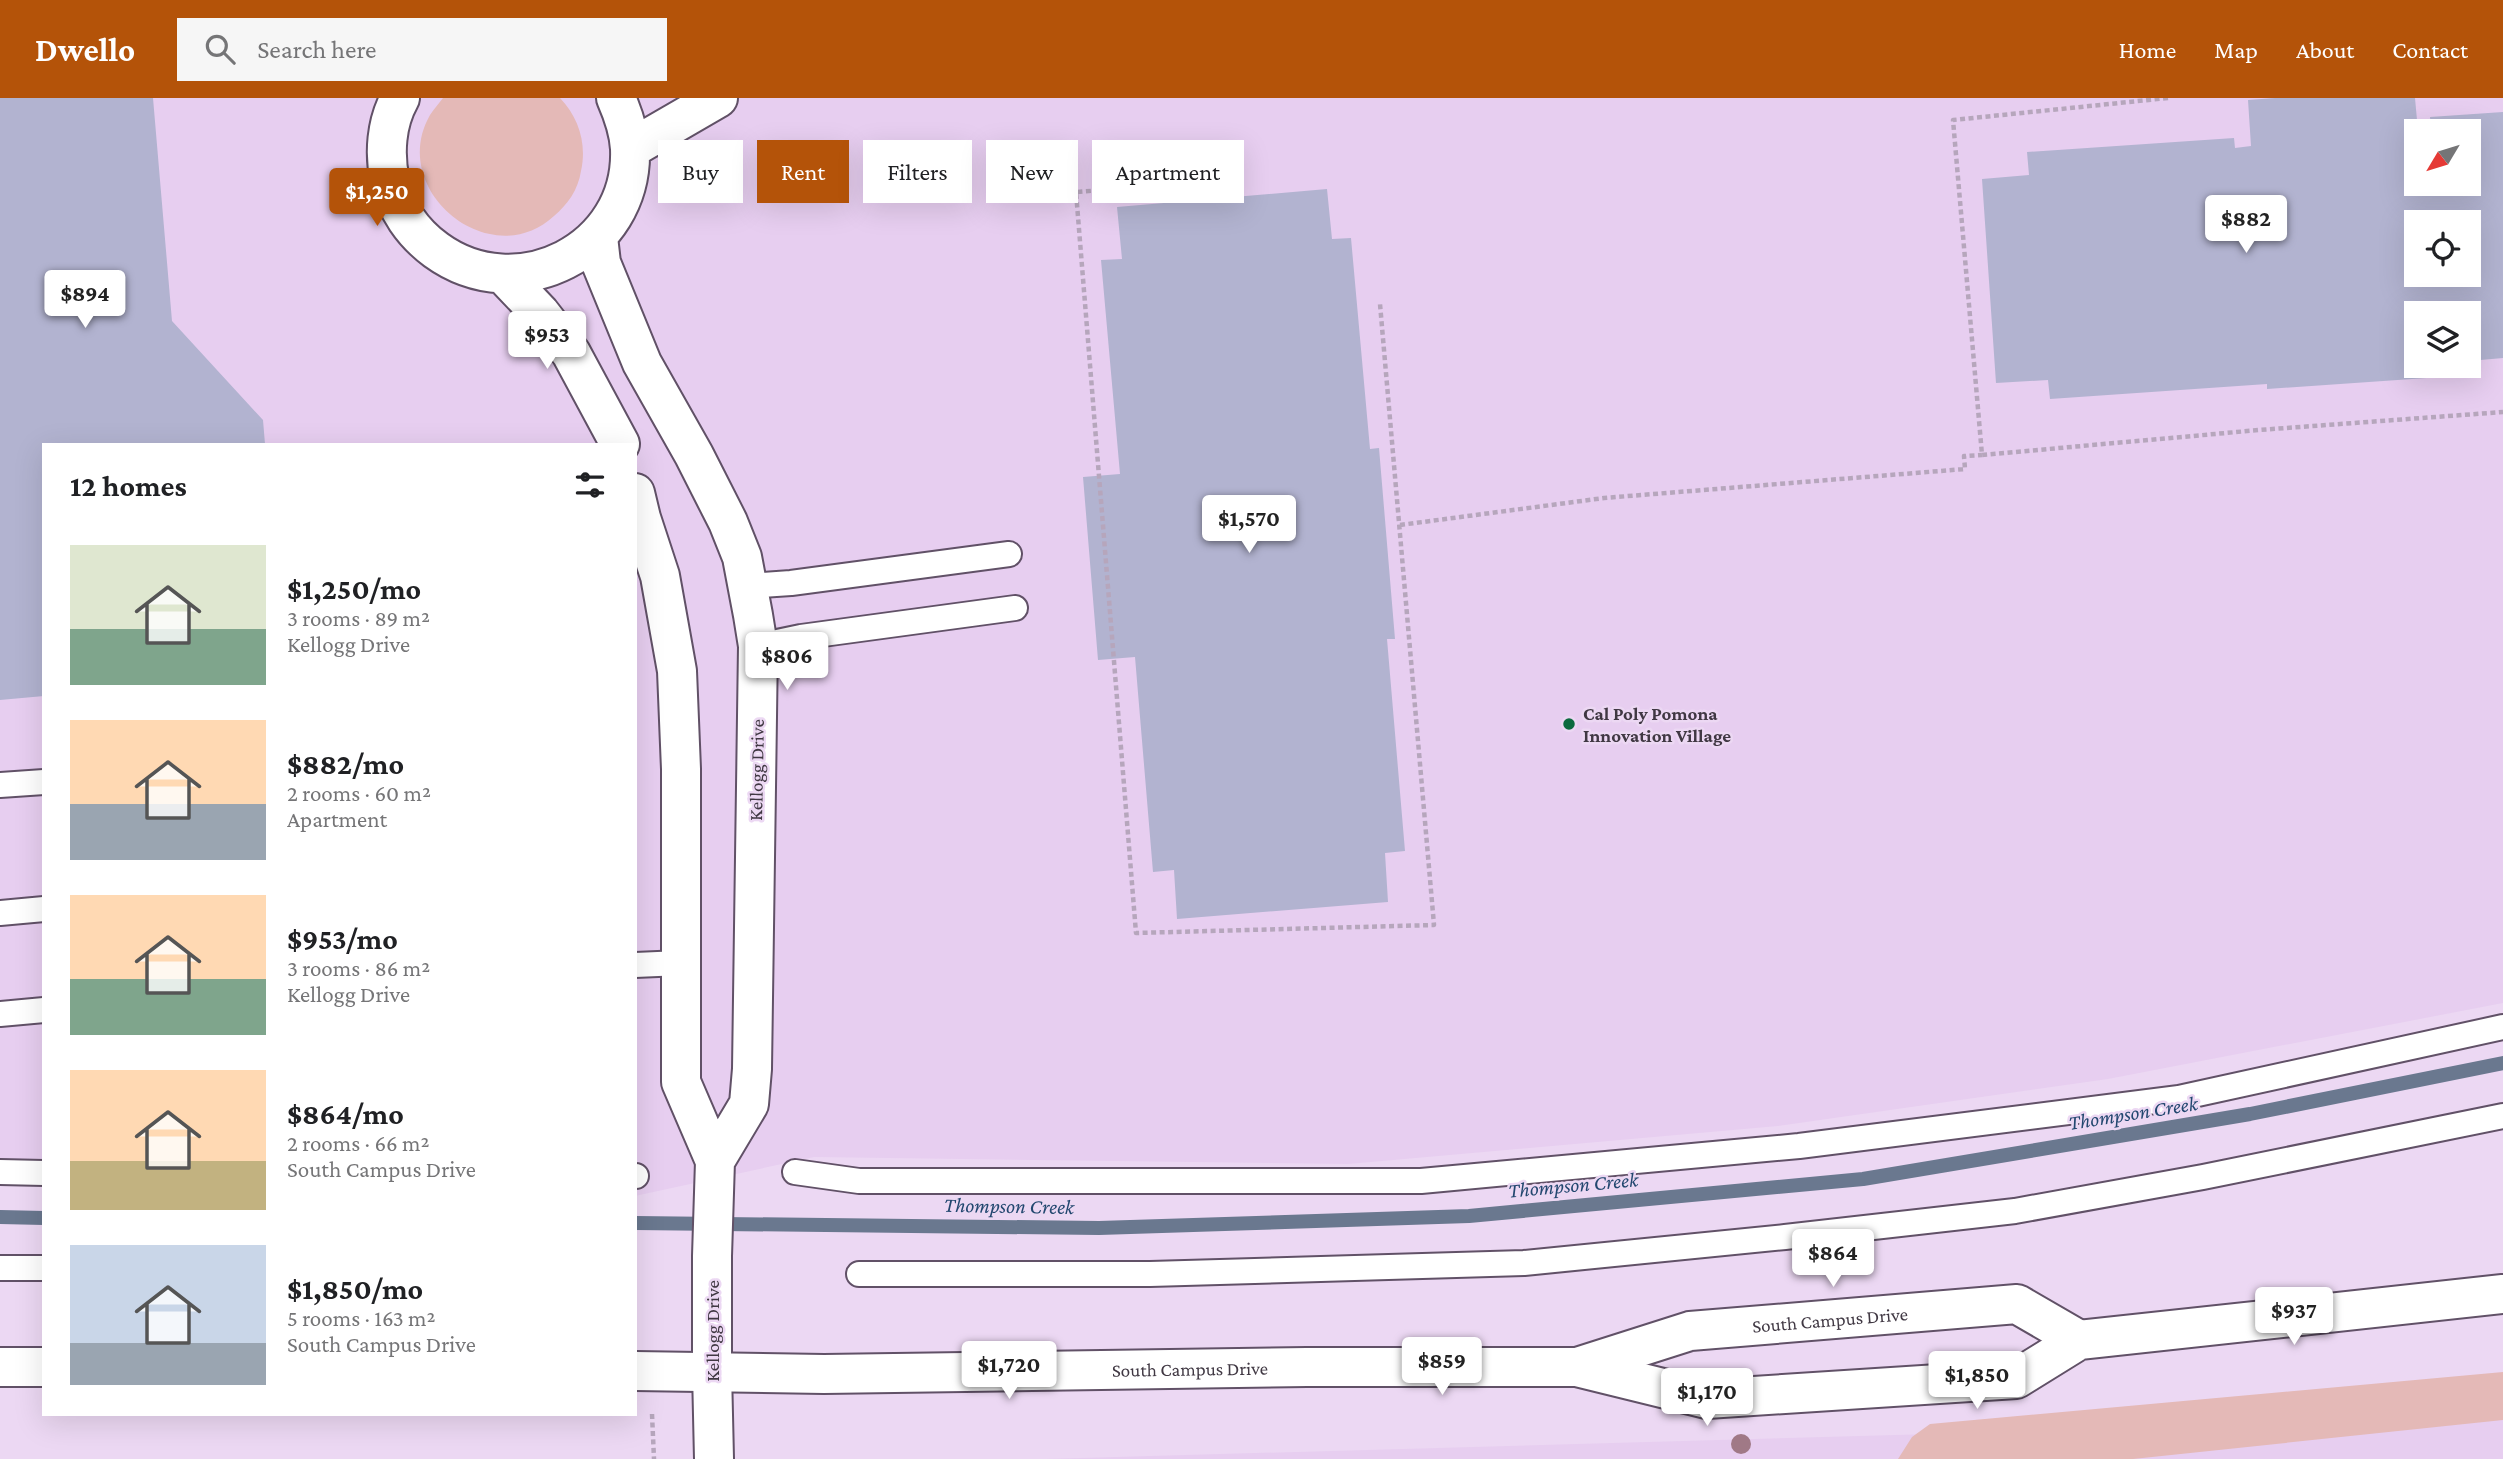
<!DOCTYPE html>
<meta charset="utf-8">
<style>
body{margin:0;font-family:"Crimson Pro",serif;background:#f6f6f6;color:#202124;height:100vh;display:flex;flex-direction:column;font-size:26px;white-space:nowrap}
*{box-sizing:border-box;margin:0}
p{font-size:23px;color:#757577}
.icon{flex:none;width:38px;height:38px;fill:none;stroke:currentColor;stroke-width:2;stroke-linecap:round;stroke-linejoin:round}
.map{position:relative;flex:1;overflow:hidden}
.drawer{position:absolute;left:42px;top:345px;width:595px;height:973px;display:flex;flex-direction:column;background:#fff;border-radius:0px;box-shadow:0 7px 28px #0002}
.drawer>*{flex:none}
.hud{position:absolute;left:658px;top:42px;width:665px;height:63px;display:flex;gap:14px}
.needle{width:46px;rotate:232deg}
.tools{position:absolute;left:2404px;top:21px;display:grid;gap:14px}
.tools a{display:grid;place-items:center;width:77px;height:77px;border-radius:0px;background:#fff;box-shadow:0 7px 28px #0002;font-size:35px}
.price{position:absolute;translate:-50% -60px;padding:0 16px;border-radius:7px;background:#fff;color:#222;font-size:23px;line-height:46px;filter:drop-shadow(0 2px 4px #0008)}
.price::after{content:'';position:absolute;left:50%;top:42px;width:21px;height:16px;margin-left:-10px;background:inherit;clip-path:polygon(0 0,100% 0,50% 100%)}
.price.active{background:#b45309;color:#fff}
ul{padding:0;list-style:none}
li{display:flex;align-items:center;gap:21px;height:175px;padding:0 28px}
li span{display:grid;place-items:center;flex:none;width:196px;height:140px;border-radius:0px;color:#555}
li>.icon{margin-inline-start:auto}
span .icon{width:84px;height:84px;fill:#fffc;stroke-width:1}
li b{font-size:30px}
h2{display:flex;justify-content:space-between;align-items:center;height:84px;padding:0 28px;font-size:30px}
.chip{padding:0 24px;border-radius:0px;background:#fff;box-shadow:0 7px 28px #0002;font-size:24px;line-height:63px}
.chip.active{background:#b45309;color:#fff}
header{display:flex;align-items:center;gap:42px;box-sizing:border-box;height:98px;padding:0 35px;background:#b45309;color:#fff}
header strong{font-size:33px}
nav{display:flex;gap:38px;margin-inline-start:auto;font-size:24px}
.search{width:490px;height:63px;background:#f6f6f6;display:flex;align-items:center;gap:18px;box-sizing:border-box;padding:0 24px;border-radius:0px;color:#757577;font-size:26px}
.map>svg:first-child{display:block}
</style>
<header>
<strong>Dwello</strong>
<div class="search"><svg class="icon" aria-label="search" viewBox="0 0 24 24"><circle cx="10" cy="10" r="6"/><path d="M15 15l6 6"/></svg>Search here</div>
<nav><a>Home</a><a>Map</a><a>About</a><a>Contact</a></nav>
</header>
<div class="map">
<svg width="2503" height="1361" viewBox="0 0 2503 1361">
<rect width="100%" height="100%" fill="#ecd8f3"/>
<path fill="#e7cef0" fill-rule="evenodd" d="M0,0H2503V905L2108,981L1778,1028L1348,1066L814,1059L635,1098V346H44V1082L0,1080ZM2417,33H2469V86H2417ZM2417,124H2469V177H2417ZM2417,215H2469V268H2417Z
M2503,1282V1361H1046L1931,1336Z"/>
<path fill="#e4b9b7" d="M443,0H560C579,20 587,46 581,73C578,92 568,106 554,118C490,177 387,92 430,17C434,11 439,5 443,0Z
M2503,1274V1322L2133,1361H1898L1912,1339L1930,1326Z"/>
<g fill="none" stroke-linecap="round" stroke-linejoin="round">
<path stroke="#6a788f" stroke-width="14" d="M0,1119L44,1120
M635,1125L1099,1130L1469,1118L1863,1081L2250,1016L2503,965"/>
</g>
<path fill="#b2b3d0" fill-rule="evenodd" d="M0,0H153L172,223L263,322L265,346H44V598L0,602Z
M2275,0H2415L2418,33L2417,86H2469V33H2431L2430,19L2503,14V260L2469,263V215H2417V268H2441V279L2267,291V286L2050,301L2048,282L1996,285L1982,81L2029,77L2027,54L2234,40L2235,50L2251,48L2248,2ZM2417,124H2469V177H2417Z
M1327,91L1332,141L1351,140L1370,351L1379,350L1395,541H1387L1405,753L1385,755L1388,804L1177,821L1174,772L1153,774L1135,559L1098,562L1083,379L1120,376L1101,162L1122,161L1117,109Z"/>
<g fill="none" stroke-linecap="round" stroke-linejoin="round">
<g stroke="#615167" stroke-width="28">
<path id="lane" d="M748,488L791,485L1009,456
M758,548L801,539L1015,510
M0,687L44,684
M0,815L44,811
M635,867L681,865
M0,916L44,912
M0,1074L44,1075
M795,1074L859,1083H1421L1799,1048L2179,1000L2503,929
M635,1078H636
M0,1170H44
M859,1176H1150L1524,1165L1785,1139L2015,1113L2203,1079L2503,1018"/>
</g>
<g stroke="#615167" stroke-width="42">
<path id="street" d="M400,0C386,25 384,56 390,83C396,111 413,135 436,152C517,211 634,153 630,51C629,33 623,16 616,0
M630,51L718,0
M598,139L601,165L642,265L694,357L728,424L742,459L753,517L758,548L752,971L749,1006L715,1063
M504,177L540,215L571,255L620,346
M635,395L641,420L660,478L677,573L681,671V984L715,1063L712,1158V1273"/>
</g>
<g stroke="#615167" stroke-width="42">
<g id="secondary">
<path d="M0,1269H44"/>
<path id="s1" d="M1577,1269L1690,1233L2017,1206L2079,1242"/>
<path id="s2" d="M635,1273L824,1276L1307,1269H1577L1707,1301L2016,1281L2079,1242L2503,1196"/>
<path d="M712,1273L714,1361"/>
</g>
</g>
<path stroke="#b6a6bc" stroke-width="4.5" stroke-dasharray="5 3.5" stroke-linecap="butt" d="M2168,0L1953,22L1982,357L2259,332L2503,314
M1235,82L1076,94L1136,835L1434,827L1380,206
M1400,427L1604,400L1965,371L1964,358L1982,357
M652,1316L654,1361"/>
<use href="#lane" stroke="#fff" stroke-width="24"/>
<use href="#street" stroke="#fff" stroke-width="38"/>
<use href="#secondary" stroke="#fff" stroke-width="38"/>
</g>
<circle fill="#a07986" cx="1741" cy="1346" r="10"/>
<circle fill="#0b6a3e" stroke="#ecd8f3" stroke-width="2.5" cx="1569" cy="626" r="7"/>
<g text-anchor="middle" stroke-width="5" stroke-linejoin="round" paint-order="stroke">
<g font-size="19" font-weight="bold" fill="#403843" stroke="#ecd8f3" text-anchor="start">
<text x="1583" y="622">Cal Poly Pomona<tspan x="1583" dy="22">Innovation Village</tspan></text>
</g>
<g font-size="19" fill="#403843" stroke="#ecd8f3">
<text transform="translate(756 672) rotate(-89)" y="7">Kellogg Drive</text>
<text dy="7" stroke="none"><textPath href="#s1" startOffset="259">South Campus Drive</textPath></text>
<text transform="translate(712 1233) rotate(-90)" y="7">Kellogg Drive</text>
<text dy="7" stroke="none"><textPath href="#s2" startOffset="555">South Campus Drive</textPath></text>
</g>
<g font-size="21" font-style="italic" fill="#22476f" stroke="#ecd8f3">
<text transform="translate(2133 1015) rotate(-9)" y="7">Thompson Creek</text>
<text transform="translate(1573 1087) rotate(-5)" y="7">Thompson Creek</text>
<text transform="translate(1009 1108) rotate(1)" y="7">Thompson Creek</text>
</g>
</g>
</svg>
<div class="tools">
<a><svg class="needle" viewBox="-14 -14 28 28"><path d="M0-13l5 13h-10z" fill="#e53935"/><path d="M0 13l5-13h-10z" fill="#757577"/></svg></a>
<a><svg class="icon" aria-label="locate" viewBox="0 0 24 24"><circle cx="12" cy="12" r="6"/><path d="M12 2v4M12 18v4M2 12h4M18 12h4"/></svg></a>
<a><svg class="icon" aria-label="layers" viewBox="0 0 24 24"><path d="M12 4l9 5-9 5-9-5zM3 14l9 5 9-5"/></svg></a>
</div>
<b class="price active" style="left:377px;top:130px">$1,250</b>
<b class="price" style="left:2246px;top:157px">$882</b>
<b class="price" style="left:85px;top:232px">$894</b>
<b class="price" style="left:547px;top:273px">$953</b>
<b class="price" style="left:1249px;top:457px">$1,570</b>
<b class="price" style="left:787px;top:594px">$806</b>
<b class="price" style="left:1833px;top:1191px">$864</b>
<b class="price" style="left:2294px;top:1249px">$937</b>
<b class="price" style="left:1442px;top:1299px">$859</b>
<b class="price" style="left:1009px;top:1303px">$1,720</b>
<b class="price" style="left:1977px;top:1313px">$1,850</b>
<b class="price" style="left:1707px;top:1330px">$1,170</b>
<div class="hud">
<a class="chip">Buy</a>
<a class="chip active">Rent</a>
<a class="chip">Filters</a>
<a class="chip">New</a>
<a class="chip">Apartment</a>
</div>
<section class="drawer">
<h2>12 homes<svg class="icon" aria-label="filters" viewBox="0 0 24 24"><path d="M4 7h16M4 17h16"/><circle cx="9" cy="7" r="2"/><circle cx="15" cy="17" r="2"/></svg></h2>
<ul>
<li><span style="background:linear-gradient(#dfe7d0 60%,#7fa58c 0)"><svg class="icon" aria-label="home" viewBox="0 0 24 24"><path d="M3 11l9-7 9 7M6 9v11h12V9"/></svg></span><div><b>$1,250/mo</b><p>3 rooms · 89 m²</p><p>Kellogg Drive</p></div></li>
<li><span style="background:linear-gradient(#ffd9b3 60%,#9aa5b1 0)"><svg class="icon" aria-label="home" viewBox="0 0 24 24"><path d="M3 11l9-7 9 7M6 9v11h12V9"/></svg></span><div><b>$882/mo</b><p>2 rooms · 60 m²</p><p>Apartment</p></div></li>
<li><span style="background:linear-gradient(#ffd9b3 60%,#7fa58c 0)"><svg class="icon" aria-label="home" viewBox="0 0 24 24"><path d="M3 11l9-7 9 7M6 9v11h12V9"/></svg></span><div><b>$953/mo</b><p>3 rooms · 86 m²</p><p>Kellogg Drive</p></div></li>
<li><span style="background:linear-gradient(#ffd9b3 65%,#c2b280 0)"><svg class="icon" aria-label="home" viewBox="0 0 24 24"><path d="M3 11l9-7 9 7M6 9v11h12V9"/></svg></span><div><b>$864/mo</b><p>2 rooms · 66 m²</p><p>South Campus Drive</p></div></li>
<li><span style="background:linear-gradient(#c9d6e8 70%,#9aa5b1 0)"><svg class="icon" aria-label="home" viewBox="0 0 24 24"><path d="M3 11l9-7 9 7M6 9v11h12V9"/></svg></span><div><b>$1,850/mo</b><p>5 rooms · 163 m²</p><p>South Campus Drive</p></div></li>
</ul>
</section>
</div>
